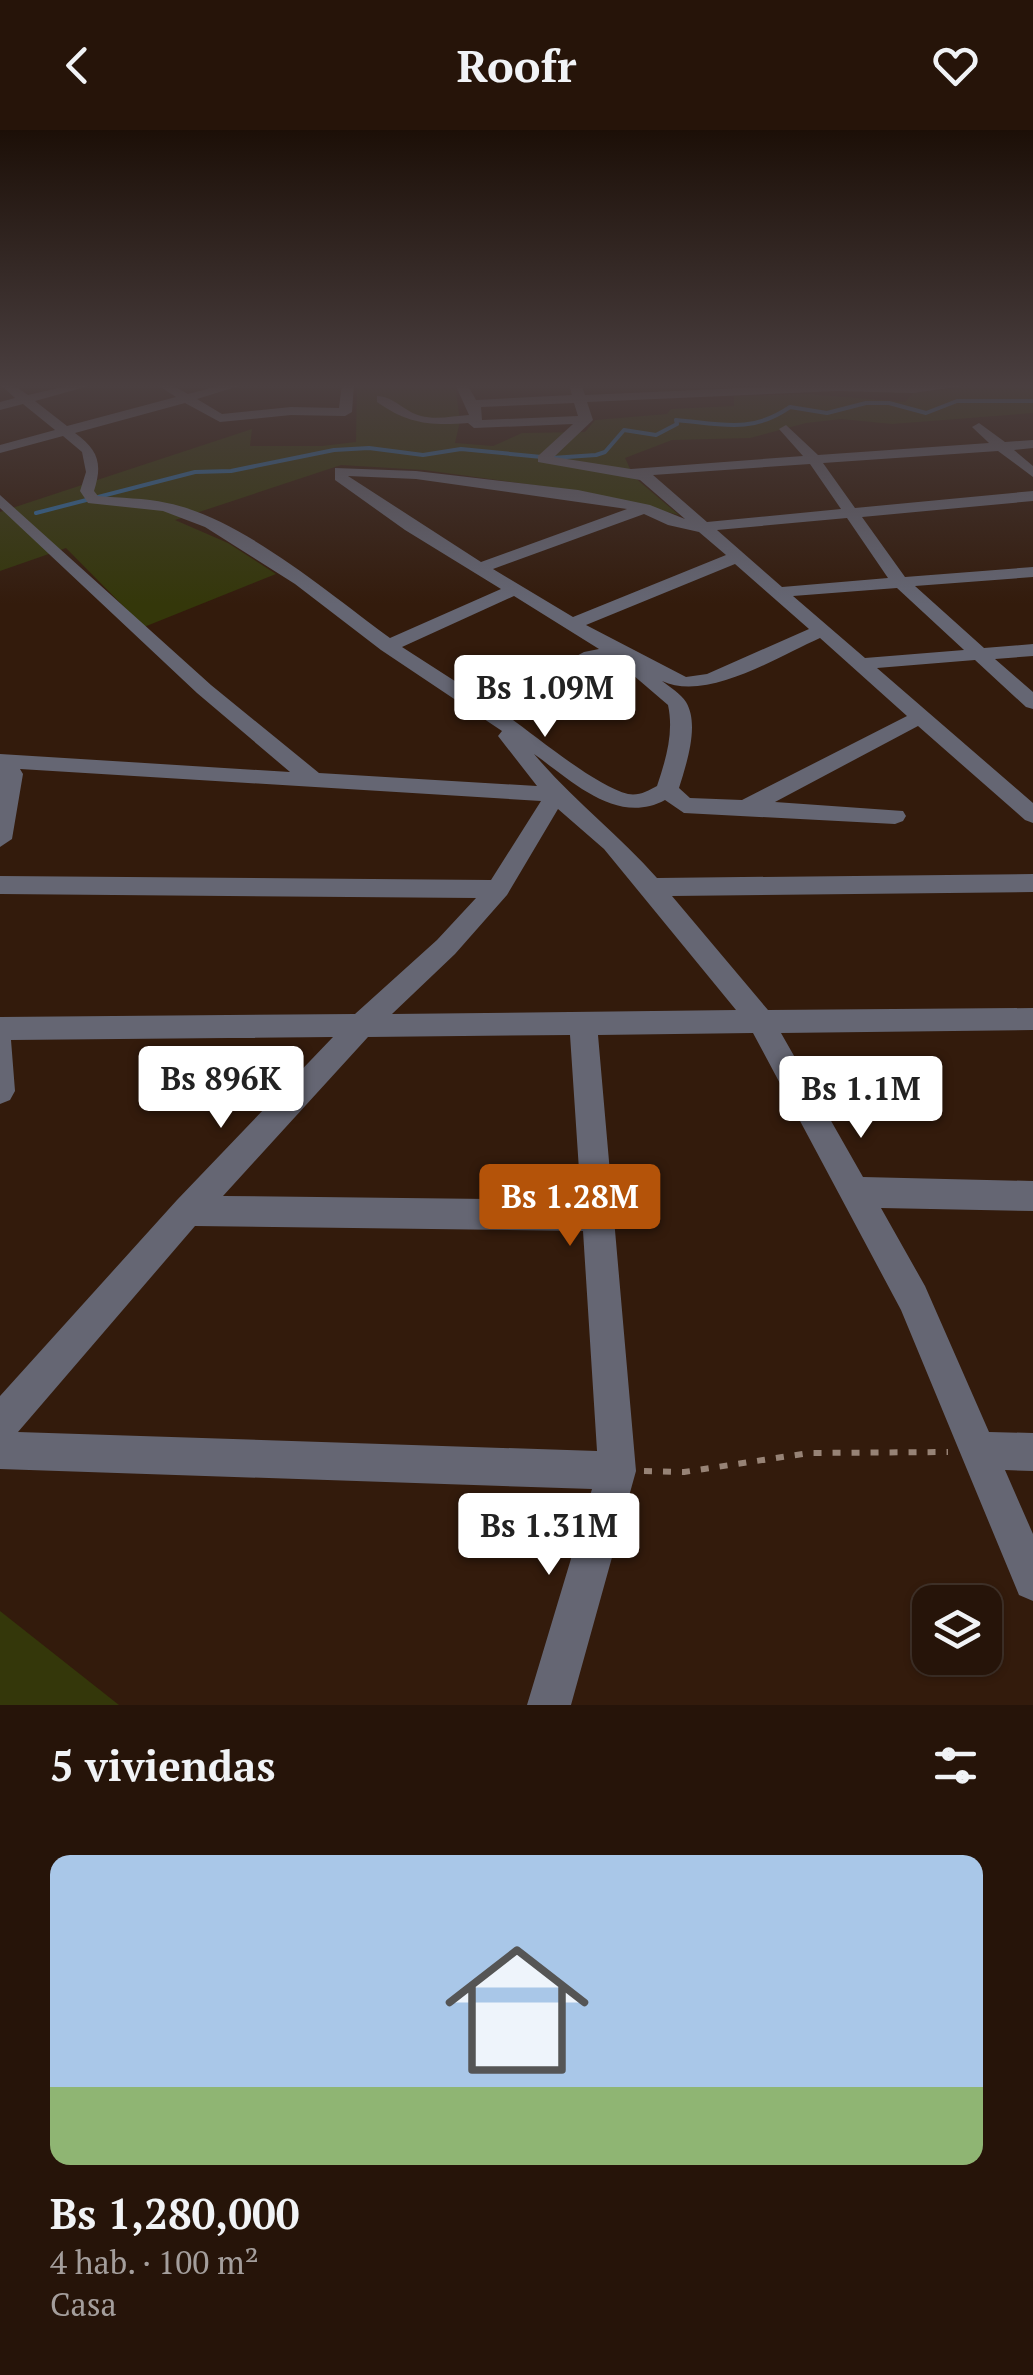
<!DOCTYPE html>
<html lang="es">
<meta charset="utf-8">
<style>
body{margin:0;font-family:"PT Serif",serif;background:#2e1d12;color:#f1f3f6;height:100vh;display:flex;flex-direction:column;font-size:38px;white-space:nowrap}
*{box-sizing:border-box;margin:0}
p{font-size:32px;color:#a49e9c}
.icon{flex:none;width:55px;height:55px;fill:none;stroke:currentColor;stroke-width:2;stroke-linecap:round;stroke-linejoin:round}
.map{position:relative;height:1575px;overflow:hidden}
.side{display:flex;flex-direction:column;background:#261409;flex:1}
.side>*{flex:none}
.fabs{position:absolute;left:912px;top:1455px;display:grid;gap:20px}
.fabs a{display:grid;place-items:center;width:90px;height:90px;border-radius:20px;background:#261409;box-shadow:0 2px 8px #0004,0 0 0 2px #42332a;font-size:50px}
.price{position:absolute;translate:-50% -85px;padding:0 22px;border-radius:10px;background:#fff;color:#222;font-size:32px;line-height:65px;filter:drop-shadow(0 2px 5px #0008)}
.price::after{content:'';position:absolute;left:50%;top:60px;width:30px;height:22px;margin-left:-15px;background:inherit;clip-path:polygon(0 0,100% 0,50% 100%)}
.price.selected{background:#b45309;color:#fff}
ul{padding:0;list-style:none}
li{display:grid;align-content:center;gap:20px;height:530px;padding:0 50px}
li+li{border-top:2px solid #42332a}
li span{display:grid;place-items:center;height:310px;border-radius:20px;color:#555}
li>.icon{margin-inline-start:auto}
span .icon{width:180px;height:180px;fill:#fffc;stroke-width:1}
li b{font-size:42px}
h2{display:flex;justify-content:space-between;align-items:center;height:120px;padding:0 50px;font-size:42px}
header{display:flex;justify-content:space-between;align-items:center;height:130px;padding:0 50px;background:#261409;font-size:45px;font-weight:700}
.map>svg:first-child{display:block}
</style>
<header><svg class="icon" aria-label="back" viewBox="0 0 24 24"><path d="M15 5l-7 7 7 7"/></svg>Roofr<svg class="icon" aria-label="heart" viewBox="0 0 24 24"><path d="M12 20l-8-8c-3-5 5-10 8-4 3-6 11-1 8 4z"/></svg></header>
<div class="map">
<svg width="1033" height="1575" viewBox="0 0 1033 1575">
<rect width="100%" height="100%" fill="#331b0c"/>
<path fill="#34370a" d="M357,254H455L460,291L455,313L493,316L522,303L585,302L595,290L667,284L671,279L734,276V266L807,264L905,272L913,263L986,254H1033V283L892,294L841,289L806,293L750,308L672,310L625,328L634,347L679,385L586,362L424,340L341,335L175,390L228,413L276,444L144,497L66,418L0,441V382L252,299L250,316H322L356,312Z
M0,1481L119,1575H0Z"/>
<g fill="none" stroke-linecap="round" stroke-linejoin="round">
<path stroke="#2f6ca1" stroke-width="4" d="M36,383L195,342L231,341L334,320L369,318L423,325L461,319L552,328L596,325L605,322L624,300L656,305L677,294L676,290C721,294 751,304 790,277L827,283L866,273H889L926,283L957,271H1033"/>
<path stroke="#978376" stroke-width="6" stroke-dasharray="8 11" stroke-linecap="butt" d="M644,1341L684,1342L809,1323L948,1322"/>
<path fill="#656673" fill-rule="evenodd" d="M0,254H12L28,265L76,254H96L35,271L67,296L176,267L156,254H170L188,264L226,254H245L197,269L222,284L291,277L339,278L342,254H354L352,282L345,286L291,285L220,292L185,273L75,303C98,320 103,333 94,361L98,366C120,368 145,368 167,373C240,387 330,464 390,508L501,459L405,400L335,350V338L416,341L578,360L650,375L685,389L640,350L538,332V326L573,294L474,298L468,293C431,296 408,294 377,272V266C393,266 405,282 421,286C436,290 454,286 469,285L455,254H467L476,270L572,265L569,254H581L585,265L830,254H977L913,263L837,261L587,272L593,290L554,327L631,339L803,326L779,299L786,295L818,325L989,313L972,297L979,293L1005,312L1033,310V318L1014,320L1033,336V347L998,321L823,333L855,378L1033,361V371L862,387L905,447L1033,437V447L915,456L984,518L1033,514V526L995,529L1033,562V579L1026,577L975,530L877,538L1033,673V693L1025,690L918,596L775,672L903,681L906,686L903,691L895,694L684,683L665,670C617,696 572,651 534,624C572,669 618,704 657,748L1033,744V762L672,766L768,880L1033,878V900L781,903L863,1047L1033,1051V1081L881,1078L925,1156L989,1302L1033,1303V1341L1005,1340L1033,1404V1471L1019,1465L901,1180L753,903L598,905L636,1341L571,1575H527L592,1359L0,1339V1266L177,1070L333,907L11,910L15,961L10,970L0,974V887L355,884L437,810L476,768L0,764V746L491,750L541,671L20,639L23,644L12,709L0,717V624L290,642L197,563L0,378V365L211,555L319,643L537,656L498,606L502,601L381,520L295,454L205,397L163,381L88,373L80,361L86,342L82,322L63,306L0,323V315L55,300L23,274L0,280V272L15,268ZM574,273L578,286L482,290L481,277ZM810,334L841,379L707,392L653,345ZM348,346L416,349L627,379L481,432ZM644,384L668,395L699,402L726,425L573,487L493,439ZM847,388L888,448L782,457L717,400ZM735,434L809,499L707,544L686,547L586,495ZM897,458L964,520L865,528L793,466ZM514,466L599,519L584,522L489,573L402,517ZM820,508L907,586L742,670L690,668L679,658C686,635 700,595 686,572C681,564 670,557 662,551C707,572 777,527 820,508ZM612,527L668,575C674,603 666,629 657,656C648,661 639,666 628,664C595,656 532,603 502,582L597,530ZM558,679L604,719L736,880L392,884L455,824L507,765ZM570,905L581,1070L223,1066L368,907ZM195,1096L583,1101L597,1321L18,1302Z"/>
</g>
<linearGradient id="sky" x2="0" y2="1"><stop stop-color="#1c0f07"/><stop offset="0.54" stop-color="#4a3f40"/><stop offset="1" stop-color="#4a3f40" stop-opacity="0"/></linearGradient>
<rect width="1033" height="474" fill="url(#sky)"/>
</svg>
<div class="fabs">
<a><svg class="icon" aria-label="layers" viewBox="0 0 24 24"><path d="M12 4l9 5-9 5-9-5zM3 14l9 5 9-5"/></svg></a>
</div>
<b class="price" style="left:545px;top:610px">Bs 1.09M</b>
<b class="price" style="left:221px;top:1001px">Bs 896K</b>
<b class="price" style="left:861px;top:1011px">Bs 1.1M</b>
<b class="price selected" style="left:570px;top:1119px">Bs 1.28M</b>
<b class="price" style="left:549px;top:1448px">Bs 1.31M</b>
</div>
<section class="side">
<h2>5 viviendas<svg class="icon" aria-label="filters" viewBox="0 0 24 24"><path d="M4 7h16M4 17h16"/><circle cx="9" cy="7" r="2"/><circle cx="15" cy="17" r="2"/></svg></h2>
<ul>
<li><span style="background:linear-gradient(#a9c7e8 75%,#8fb573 0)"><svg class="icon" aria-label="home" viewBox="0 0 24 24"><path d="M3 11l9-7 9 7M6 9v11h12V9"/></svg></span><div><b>Bs 1,280,000</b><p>4 hab. · 100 m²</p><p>Casa</p></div></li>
</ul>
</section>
